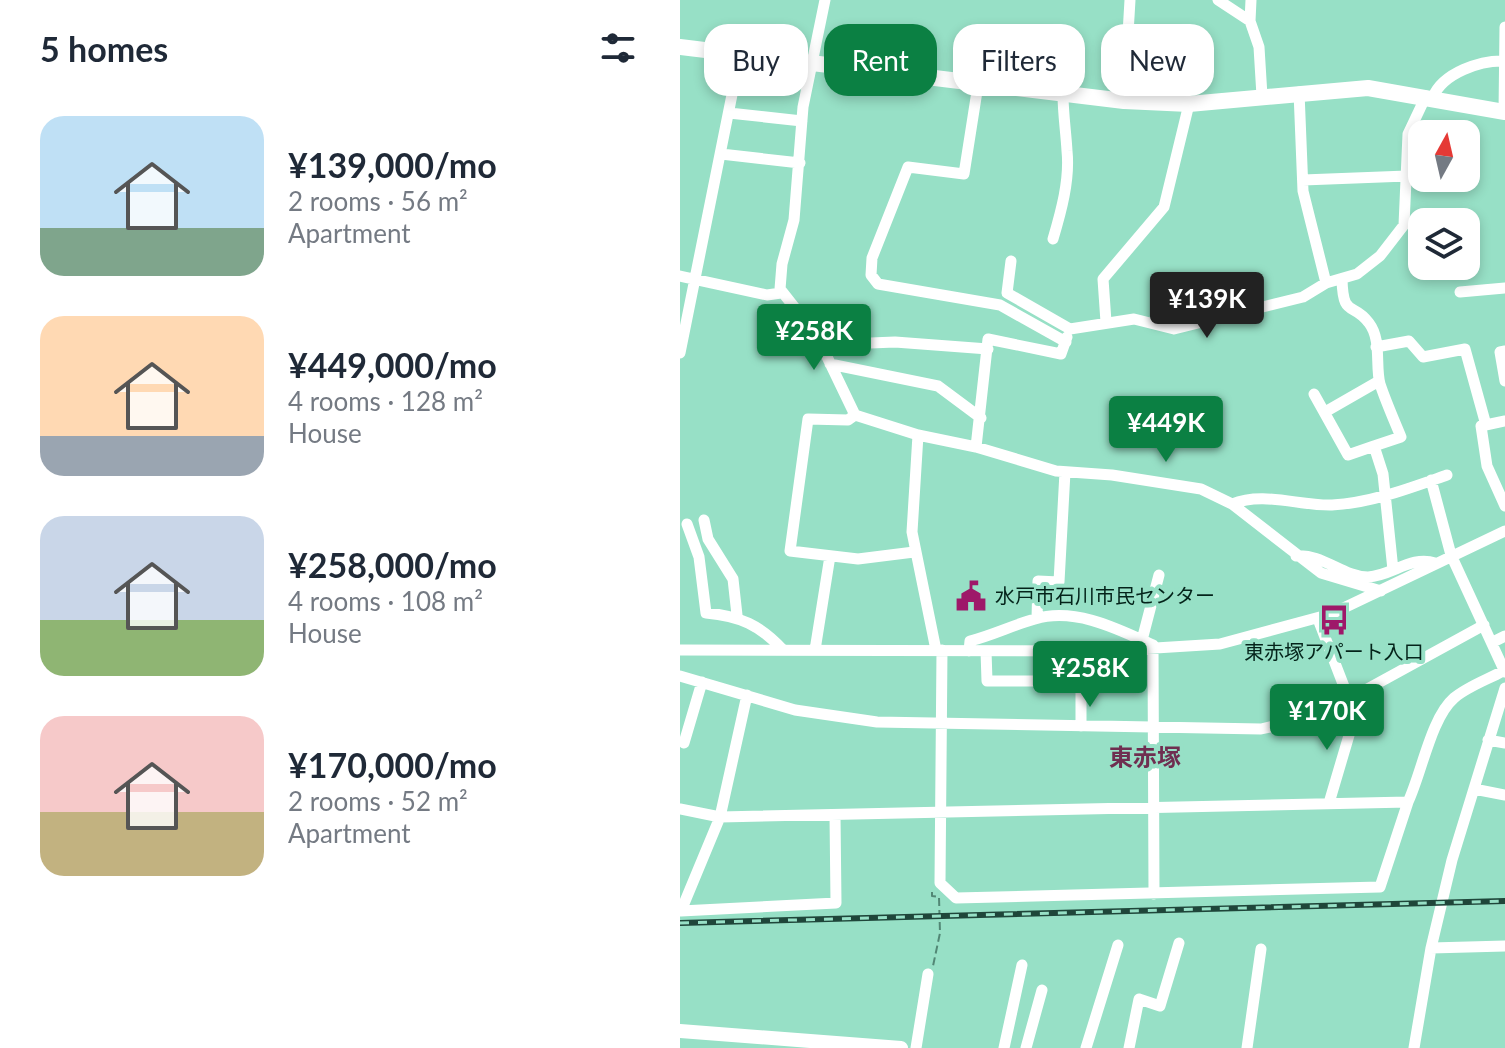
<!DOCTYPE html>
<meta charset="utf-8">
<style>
body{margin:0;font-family:Lato,"Noto Sans JP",sans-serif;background:#f6f6f7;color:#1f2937;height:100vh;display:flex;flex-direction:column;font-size:30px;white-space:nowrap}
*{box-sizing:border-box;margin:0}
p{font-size:26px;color:#747a83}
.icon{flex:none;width:44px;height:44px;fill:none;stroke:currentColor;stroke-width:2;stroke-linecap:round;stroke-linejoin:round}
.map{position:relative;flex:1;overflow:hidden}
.details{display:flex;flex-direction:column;background:#fff;width:680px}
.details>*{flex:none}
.banner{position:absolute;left:24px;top:24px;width:680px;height:72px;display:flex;gap:16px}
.needle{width:52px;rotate:8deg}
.fabs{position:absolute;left:728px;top:120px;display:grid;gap:16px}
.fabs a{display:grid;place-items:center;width:72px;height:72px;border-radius:16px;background:#fff;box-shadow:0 4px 12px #0003;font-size:40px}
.price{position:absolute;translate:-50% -68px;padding:0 18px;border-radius:8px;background:#0b8043;color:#fff;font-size:26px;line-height:52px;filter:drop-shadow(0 2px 4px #0008)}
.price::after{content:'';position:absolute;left:50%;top:48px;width:24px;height:18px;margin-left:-12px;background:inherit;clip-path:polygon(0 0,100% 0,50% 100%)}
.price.current{background:#222;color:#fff}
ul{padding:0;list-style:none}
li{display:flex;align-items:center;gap:24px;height:200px;padding:0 40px}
li span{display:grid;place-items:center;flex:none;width:224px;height:160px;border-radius:24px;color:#555}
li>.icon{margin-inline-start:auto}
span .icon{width:96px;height:96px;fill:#fffc;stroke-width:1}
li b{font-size:34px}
h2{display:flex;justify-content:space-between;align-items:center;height:96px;padding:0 40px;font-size:34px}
.tag{padding:0 28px;border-radius:24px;background:#fff;box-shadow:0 4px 12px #0003;font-size:28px;line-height:72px}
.tag.current{background:#0b8043;color:#fff}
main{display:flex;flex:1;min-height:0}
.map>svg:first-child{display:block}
</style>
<main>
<section class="details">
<h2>5 homes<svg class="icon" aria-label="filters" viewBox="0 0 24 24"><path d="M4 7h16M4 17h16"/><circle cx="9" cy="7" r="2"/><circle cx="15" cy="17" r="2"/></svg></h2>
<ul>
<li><span style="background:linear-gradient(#bfe0f5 70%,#7fa58c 0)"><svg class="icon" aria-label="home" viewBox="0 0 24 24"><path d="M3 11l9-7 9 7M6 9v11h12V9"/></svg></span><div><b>¥139,000/mo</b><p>2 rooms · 56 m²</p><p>Apartment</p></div></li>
<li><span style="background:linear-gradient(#ffd9b3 75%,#9aa5b1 0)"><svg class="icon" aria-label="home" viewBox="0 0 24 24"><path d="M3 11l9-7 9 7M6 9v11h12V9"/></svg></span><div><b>¥449,000/mo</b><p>4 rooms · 128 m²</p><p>House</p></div></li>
<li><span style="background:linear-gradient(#c9d6e8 65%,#8fb573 0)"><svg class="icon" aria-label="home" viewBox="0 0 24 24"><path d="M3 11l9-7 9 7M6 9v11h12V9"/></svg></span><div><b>¥258,000/mo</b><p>4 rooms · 108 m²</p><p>House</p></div></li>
<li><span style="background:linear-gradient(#f6c9c9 60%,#c2b280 0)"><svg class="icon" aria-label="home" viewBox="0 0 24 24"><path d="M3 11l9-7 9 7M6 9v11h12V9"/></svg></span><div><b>¥170,000/mo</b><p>2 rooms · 52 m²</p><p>Apartment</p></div></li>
</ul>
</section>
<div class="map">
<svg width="825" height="1048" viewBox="0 0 825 1048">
<rect width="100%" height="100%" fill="#97e0c6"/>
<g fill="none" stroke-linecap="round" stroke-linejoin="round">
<path stroke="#528775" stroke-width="2" stroke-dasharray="8 4" stroke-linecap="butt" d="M252,892V896L259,897L260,933L253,966"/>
<path stroke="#fff" stroke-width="11" d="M145,0L123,107L114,220L102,264L100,289L137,336L175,415L238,435L232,532L256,650
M538,0L570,21
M571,0L570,21L579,47L582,96
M298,85L284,174L228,167L192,258L191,275L198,284L320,305L386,342
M619,92L623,191L646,283
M753,97C763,73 800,60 825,61
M444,101L450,0
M824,112L825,27
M49,113L122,121
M41,154L120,163
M623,180L727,176
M373,239C381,212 390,180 387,151C386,132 383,114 383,94
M331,261L327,293L390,329L454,319L494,329L623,297L646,283L677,274L700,256L724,225L728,134L746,96
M0,276L87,295L101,293
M662,279C663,319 673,301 689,323C702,340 695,366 700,384C706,402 714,420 721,437L694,446L703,474L713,570
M780,292L825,288
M426,322L423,279L484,207L509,104
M142,345L215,342L308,349
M696,347L729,341L743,357L785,349L806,425
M825,351L820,352L825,381
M0,353L60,55
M150,364L258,386L301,418
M634,394L668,455L694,446
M645,412L699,381
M175,415L168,420L128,419L110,551L178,559L234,552
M825,421L801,426L807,466L825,506
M238,435L296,447L376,471L432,475L521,489L552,504L641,573L701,591
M296,447L308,339L381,354L387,337
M751,480L771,555L825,672
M552,504C583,491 619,506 652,505C691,503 730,488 767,475
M24,520L28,539L53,579L57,615
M7,524L19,557L26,613C60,616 80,625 103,650
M616,556C642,553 663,577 688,577C712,576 731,555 755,563
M357,618L358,581L379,582L385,472
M638,619L675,715L649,803
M462,640L479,575
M813,642L825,636
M0,650L427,651L540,644L651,614L825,531
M135,650L150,556
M262,650L260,883L276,898L700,887L728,802
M289,651L290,641C313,635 333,625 355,619C395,607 438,629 473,645L474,894
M306,651L307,681H401V726
M0,676L115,710L197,722L581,729L638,716L804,625
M67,695L40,817L1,911L156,903L155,815
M808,740L825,743
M4,743L22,682
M794,789L825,795
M0,809L40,817L728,802C742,772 751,718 774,698C788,686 809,679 825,670
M751,948L825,946
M236,1048L248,974
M324,1048L342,965
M346,1048L362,990
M406,1048L438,945
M449,1048L459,999L480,1006L499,943
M567,1048L581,949
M734,1048L751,948L772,860L825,688"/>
<path stroke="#fff" stroke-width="14" d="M0,1031L221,1048"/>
<path stroke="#fff" stroke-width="16" d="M0,47L444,101L509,104L688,88L825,112"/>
<g stroke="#1f463a" stroke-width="6">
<path id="rail" d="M0,923L825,901"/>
</g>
<use href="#rail" stroke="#97e0c6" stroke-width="3" stroke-dasharray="9" stroke-linecap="butt"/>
</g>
<defs>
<g id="civic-bare" transform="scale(2.4)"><path d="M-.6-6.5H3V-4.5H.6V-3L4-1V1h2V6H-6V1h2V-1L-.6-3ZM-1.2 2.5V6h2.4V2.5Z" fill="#9e1869" stroke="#97e0c6" stroke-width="2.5" paint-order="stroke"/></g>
<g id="bus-bare" transform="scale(2.4)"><path d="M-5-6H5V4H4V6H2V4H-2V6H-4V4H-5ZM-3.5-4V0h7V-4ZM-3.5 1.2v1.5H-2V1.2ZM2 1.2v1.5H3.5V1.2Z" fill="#9e1869" stroke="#97e0c6" stroke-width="2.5" paint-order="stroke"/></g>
</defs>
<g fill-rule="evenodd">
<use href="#civic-bare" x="291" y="596"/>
<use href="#bus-bare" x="654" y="620"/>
</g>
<g text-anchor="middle" stroke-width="8" stroke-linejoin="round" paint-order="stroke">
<g font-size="20" fill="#04231a" stroke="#97e0c6" text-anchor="start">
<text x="315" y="603">水戸市石川市民センター</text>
<text x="654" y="659" text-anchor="middle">東赤塚アパート入口</text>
</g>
<g font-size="24" font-weight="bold" fill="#6f2e50" stroke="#97e0c6">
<text x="465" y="766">東赤塚</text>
</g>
</g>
</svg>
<div class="fabs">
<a><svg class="needle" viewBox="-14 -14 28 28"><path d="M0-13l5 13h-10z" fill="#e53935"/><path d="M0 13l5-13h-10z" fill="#747a83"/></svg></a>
<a><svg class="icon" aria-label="layers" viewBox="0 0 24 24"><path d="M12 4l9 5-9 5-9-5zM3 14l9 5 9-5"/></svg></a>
</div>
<b class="price current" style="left:527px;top:340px">¥139K</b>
<b class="price" style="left:134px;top:372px">¥258K</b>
<b class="price" style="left:486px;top:464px">¥449K</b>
<b class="price" style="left:410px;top:709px">¥258K</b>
<b class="price" style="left:647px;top:752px">¥170K</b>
<div class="banner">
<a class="tag">Buy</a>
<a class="tag current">Rent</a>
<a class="tag">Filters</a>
<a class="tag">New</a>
</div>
</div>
</main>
